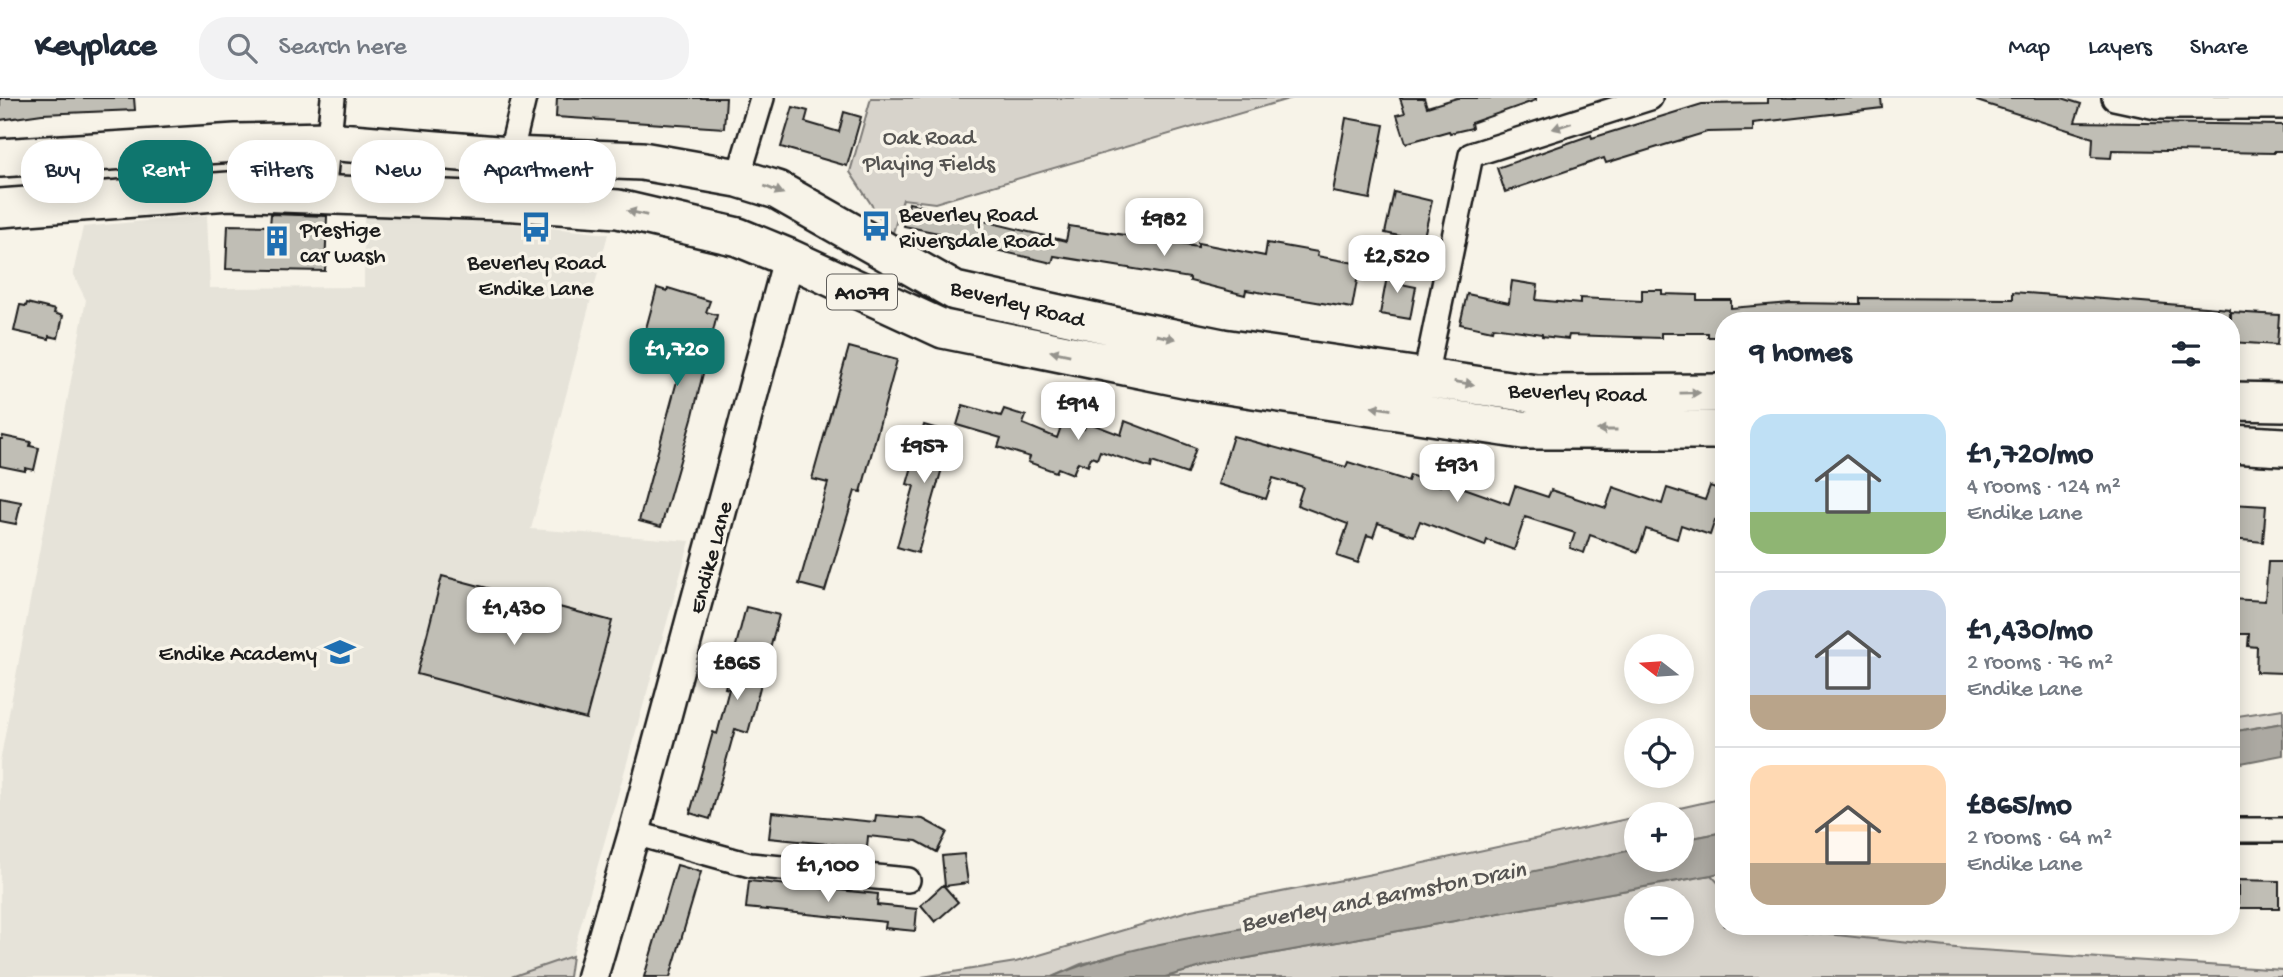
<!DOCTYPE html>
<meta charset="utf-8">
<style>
body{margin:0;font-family:"Gochi Hand",sans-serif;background:#f2f2f3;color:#1f2937;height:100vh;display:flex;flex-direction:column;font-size:26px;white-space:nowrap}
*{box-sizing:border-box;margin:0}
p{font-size:23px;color:#747a83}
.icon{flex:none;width:38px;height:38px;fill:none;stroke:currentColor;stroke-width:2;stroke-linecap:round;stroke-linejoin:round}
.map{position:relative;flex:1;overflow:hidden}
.drawer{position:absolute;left:1715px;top:214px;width:525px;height:623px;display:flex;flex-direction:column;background:#fff;border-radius:28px;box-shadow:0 4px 18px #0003}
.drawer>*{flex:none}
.banner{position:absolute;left:21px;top:42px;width:665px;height:63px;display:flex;gap:14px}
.needle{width:46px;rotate:287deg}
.buttons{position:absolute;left:1624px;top:536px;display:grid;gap:14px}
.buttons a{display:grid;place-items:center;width:70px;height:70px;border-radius:50%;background:#fff;box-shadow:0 4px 18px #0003;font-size:35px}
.price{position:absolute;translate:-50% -60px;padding:0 16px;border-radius:14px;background:#fff;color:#222;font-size:23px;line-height:46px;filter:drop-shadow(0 2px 4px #0008)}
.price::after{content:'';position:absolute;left:50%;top:42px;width:21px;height:16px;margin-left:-10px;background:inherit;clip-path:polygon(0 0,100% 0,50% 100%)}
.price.on{background:#0f766e;color:#fff}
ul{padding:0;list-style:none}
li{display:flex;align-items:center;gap:21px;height:175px;padding:0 35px}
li+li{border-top:2px solid #e0e1e3}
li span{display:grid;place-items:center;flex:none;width:196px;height:140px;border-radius:21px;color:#555}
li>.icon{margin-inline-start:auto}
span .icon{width:84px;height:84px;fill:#fffc;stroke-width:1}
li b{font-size:30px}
h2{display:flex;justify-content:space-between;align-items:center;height:84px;padding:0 35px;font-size:30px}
.tag{padding:0 24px;border-radius:28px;background:#fff;box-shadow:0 4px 18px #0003;font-size:24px;line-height:63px}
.tag.on{background:#0f766e;color:#fff}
header{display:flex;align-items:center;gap:42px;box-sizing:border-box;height:98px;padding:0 35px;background:#fff;border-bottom:2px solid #e0e1e3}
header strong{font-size:33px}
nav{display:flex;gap:38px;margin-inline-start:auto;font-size:24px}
.search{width:490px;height:63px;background:#f2f2f3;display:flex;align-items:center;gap:18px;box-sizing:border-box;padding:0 24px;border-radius:28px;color:#747a83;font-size:26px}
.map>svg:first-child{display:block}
</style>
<header>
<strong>Keyplace</strong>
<div class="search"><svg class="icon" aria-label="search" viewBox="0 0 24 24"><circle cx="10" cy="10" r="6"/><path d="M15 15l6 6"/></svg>Search here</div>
<nav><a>Map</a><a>Layers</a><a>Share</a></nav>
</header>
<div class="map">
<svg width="2283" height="879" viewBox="0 0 2283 879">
<rect width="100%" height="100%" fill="#f7f3e8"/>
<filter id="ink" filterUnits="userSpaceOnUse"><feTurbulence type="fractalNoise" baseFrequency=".0143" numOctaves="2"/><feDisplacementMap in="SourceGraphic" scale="14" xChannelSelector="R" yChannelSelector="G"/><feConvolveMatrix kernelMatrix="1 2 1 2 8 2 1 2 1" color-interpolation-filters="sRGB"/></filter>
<g filter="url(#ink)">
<path fill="#e6e3d9" d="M364,110L608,136L531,431L690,443L572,858L511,879H0V664L86,202L73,176L83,129L207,117L210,190L364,189Z"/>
<path fill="#d7d3cb" stroke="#7a7874" stroke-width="2" fill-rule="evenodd" d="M871,0H1292L935,105L903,101L892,138L850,74Z
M2283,611V625L2231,634V619Z
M1724,700V734L1682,742V716H1653Z
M1636,719V751L1489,784L1169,845L1081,866L1052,879H922L1016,864L1191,812L1382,774Z
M1711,777L1724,791V828H1755L1965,851L2283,872V879H1165L1209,867ZM1636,800H1682V845H1636Z
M572,858L569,879H511Z"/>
<path fill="#aca9a2" stroke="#72716c" stroke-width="2" d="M2283,625V657L2231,667V634Z
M1724,734V774L1711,777L1209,867L1165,879H1052C1126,847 1210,837 1288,822C1405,800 1521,777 1636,751V761H1682V742Z"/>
<path fill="#c0beb5" stroke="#1c1c1c" stroke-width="2" d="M0,0H134L135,12L42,16L0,22Z
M557,0H726L724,30L556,19Z
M1400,0H1424L1427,9L1457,0H1536V2L1471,25L1472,30L1450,35L1449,33L1406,45L1397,17L1405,15Z
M1768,0H1881L1882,10L1753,25V33L1707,34L1606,65L1604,60L1505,94L1497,70L1591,37L1592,40L1702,6L1768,5Z
M1978,0H2062L2081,6L2075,24L2283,27V53H2274V55L2112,52L2111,60L2092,59L2093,40L1977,3Z
M793,9L808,13L805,24L839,34L844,14L861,19L847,68L781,49Z
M1346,20L1384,27L1370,101L1333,94Z
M1394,94L1432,103L1423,143L1385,135Z
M909,105L1066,143L1069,128L1198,149V145L1265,158L1267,145L1318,154L1317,158L1360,166L1352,210L1246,192L1245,197L1190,183V180L1054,158L1052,165L957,143L958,139L904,128Z
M271,116L327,118L325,173L226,171L228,127L270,128Z
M1389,168L1404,171L1401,186L1416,189L1410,221L1380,216Z
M1512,183L1538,187L1536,202L1580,206V200L1642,203V192H1662V196L1697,197V202H1731V210L1791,205L1860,206V200L2013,201V194L2230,211V222H1724V239H1708V235H1661V240L1569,237L1568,241L1542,238V236L1493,229L1492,233L1460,226L1467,196L1509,205Z
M657,190L667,193L668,190L710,203L706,214L717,217L693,317L661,429L639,423L687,246L645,234Z
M27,205L55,212L54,215L63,218L58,240L49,238V241L14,233L20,207L26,208Z
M2231,214L2279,217L2277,247L2231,244Z
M849,249L897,262L861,394L855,393L825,493L799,486L828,385L812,381Z
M963,307L1001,318L1004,311L1026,318L1023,326L1057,340L1063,323L1084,331L1087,324L1121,337L1125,323L1196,350L1187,376L1152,364L1151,370L1100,353L1097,361L1091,359L1088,368L1078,364L1073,376L1058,370L1056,374L1028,364L1030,359L998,349L1001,340L957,327Z
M924,327L952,335L918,455L897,449L914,388L907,386Z
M3,338L31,344L30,348L39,350L34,372L25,370V373L0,368V341H2Z
M1233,338L1346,369L1348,364L1408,383L1410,377L1440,388L1442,382L1509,406L1515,388L1548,399L1551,392L1606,410L1613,389L1662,406L1667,390L1705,402L1710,388L1724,393V425L1715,422L1710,437L1681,427L1677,441L1646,431L1638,454L1590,437L1584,455L1570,450L1575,435L1525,419L1514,452L1487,442L1485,448L1420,423L1414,438L1378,425L1373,439L1367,437L1358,465L1337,458L1348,426L1297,407L1303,389L1273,380L1266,401L1218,386Z
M0,400L21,404L16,426L0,423Z
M2231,406L2266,408L2263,444L2231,441Z
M2268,464H2283V575L2256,574L2257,549L2248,548L2249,536H2231V501L2265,503Z
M442,478L612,523L586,621L417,576Z
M746,509L779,517L748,635L735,631L710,721L690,715L713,634L717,636L729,591L725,590Z
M772,714L875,724L876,717L923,721L947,734L937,754L917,743L868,738L867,750L769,740Z
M964,756L968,785L945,788L942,758Z
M677,767L701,774L670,879H644Z
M2238,782L2279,783V810H2238Z
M749,783L878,796L877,807L917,811L915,833L885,830L886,824L746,810Z
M943,787L958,804L935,824L921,807Z"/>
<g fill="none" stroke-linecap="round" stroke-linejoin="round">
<g stroke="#1c1c1c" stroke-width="28">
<path id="minor" d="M2114,0L2156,9H2283
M738,80L762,0
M323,96L333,0
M499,103L524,0
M1425,279L1471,57L1650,0
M2231,732H2283
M634,735L750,767L908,782"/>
</g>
<g stroke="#1c1c1c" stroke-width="35">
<path id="tertiary" d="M592,879L634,735L789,160"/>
</g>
<g stroke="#1c1c1c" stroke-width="42">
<path id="primary" d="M0,60L236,45L327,43L509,58L642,63L738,80L777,92L955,193L1114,228L1222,250L1536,296L1724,295
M0,110L229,93L499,103L618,111L738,139L789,160L943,231L1194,282L1523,332H1724
M2231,303L2283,304
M2231,346L2283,349"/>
</g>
<use href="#minor" stroke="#f7f3e8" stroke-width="23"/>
<use href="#tertiary" stroke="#f7f3e8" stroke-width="30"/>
<use href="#primary" stroke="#f7f3e8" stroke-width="37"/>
</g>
<defs><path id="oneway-solid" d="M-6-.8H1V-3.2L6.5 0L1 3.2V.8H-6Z" transform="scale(1.75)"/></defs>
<g fill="#94928c">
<use href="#oneway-solid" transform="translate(1562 28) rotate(162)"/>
<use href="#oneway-solid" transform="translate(774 92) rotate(22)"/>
<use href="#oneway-solid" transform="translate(637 115) rotate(-167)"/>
<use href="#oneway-solid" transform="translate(1166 239) rotate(12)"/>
<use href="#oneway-solid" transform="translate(1060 255) rotate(-168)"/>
<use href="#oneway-solid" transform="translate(1464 285) rotate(9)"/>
<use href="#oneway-solid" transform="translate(1690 295) rotate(-1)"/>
<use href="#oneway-solid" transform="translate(1381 310) rotate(-171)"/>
<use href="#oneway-solid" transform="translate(1607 332) rotate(-180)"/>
</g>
</g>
<defs>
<g id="bus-bare" transform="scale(2.415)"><path d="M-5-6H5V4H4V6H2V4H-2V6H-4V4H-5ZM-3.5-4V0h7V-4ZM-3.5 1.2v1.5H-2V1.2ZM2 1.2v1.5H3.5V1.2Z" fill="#1f6fb2" stroke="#f7f3e8" stroke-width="2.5" paint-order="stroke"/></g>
<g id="building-bare" transform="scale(2.415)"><path d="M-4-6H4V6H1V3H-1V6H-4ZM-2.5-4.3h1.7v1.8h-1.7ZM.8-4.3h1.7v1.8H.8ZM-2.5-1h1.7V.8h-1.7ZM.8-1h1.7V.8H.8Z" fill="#1f6fb2" stroke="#f7f3e8" stroke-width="2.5" paint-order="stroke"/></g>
<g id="school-bare" transform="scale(2.415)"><path d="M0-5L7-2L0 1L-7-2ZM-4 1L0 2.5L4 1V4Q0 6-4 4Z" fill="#1f6fb2" stroke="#f7f3e8" stroke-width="2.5" paint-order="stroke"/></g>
</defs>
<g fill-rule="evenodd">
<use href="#bus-bare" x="876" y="128"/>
<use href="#bus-bare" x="536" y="129"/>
<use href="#building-bare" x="277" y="143"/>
<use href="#school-bare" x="340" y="554"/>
</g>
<g text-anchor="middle" stroke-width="7" stroke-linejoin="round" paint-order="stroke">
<rect fill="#f7f3e8" stroke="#5e5c59" stroke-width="2" x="827" y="176.5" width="70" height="35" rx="5"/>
<g font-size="21" font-weight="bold" fill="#1c1c1c">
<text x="862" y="201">A1079</text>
</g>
<g font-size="23" fill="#545351" stroke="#f7f3e8">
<text x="929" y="46">Oak Road<tspan x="929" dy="26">Playing Fields</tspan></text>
</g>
<g font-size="23" fill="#1c1c1c" stroke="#f7f3e8" text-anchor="start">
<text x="899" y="123">Beverley Road<tspan x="899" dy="26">Riversdale Road</tspan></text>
<text x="300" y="138">Prestige<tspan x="300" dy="26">car wash</tspan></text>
<text x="536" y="171" text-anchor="middle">Beverley Road<tspan x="536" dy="26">Endike Lane</tspan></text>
<text x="317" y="562" text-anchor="end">Endike Academy</text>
</g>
<g font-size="23" fill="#1c1c1c" stroke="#f7f3e8">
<text transform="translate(1018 204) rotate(14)" y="8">Beverley Road</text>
<text transform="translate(1577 293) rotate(2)" y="8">Beverley Road</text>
<text transform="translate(709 459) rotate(-75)" y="8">Endike Lane</text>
</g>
<g font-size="24" font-style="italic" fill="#565452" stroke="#f7f3e8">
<text transform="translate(1383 797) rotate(-11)" y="8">Beverley and Barmston Drain</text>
</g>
</g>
</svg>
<div class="buttons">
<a><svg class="needle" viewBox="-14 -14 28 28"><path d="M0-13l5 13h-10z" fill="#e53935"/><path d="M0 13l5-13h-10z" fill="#747a83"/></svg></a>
<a><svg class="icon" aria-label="locate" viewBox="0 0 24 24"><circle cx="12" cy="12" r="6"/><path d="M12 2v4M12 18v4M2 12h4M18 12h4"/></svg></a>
<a>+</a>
<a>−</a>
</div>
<b class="price" style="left:1164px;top:160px">£982</b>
<b class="price" style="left:1397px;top:197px">£2,520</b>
<b class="price on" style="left:677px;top:290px">£1,720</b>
<b class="price" style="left:1078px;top:344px">£914</b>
<b class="price" style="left:924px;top:387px">£957</b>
<b class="price" style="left:1457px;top:406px">£931</b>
<b class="price" style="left:514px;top:549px">£1,430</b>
<b class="price" style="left:737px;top:604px">£865</b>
<b class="price" style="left:828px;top:806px">£1,100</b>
<div class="banner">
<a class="tag">Buy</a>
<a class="tag on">Rent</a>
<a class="tag">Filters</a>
<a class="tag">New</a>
<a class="tag">Apartment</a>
</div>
<section class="drawer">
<h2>9 homes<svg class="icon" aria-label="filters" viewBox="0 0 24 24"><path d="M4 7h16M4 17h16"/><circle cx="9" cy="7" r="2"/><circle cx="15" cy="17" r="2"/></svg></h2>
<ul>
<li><span style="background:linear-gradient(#bfe0f5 70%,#8fb573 0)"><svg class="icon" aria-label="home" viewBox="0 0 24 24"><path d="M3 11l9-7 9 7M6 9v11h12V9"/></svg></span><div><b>£1,720/mo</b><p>4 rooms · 124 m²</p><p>Endike Lane</p></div></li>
<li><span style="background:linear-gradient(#c9d6e8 75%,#b9a48a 0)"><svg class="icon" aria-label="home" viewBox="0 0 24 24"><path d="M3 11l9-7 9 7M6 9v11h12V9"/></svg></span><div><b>£1,430/mo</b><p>2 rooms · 76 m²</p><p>Endike Lane</p></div></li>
<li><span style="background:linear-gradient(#ffd9b3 70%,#b9a48a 0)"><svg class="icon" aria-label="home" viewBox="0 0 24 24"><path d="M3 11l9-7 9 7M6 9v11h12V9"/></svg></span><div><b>£865/mo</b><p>2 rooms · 64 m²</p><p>Endike Lane</p></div></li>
</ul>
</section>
</div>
